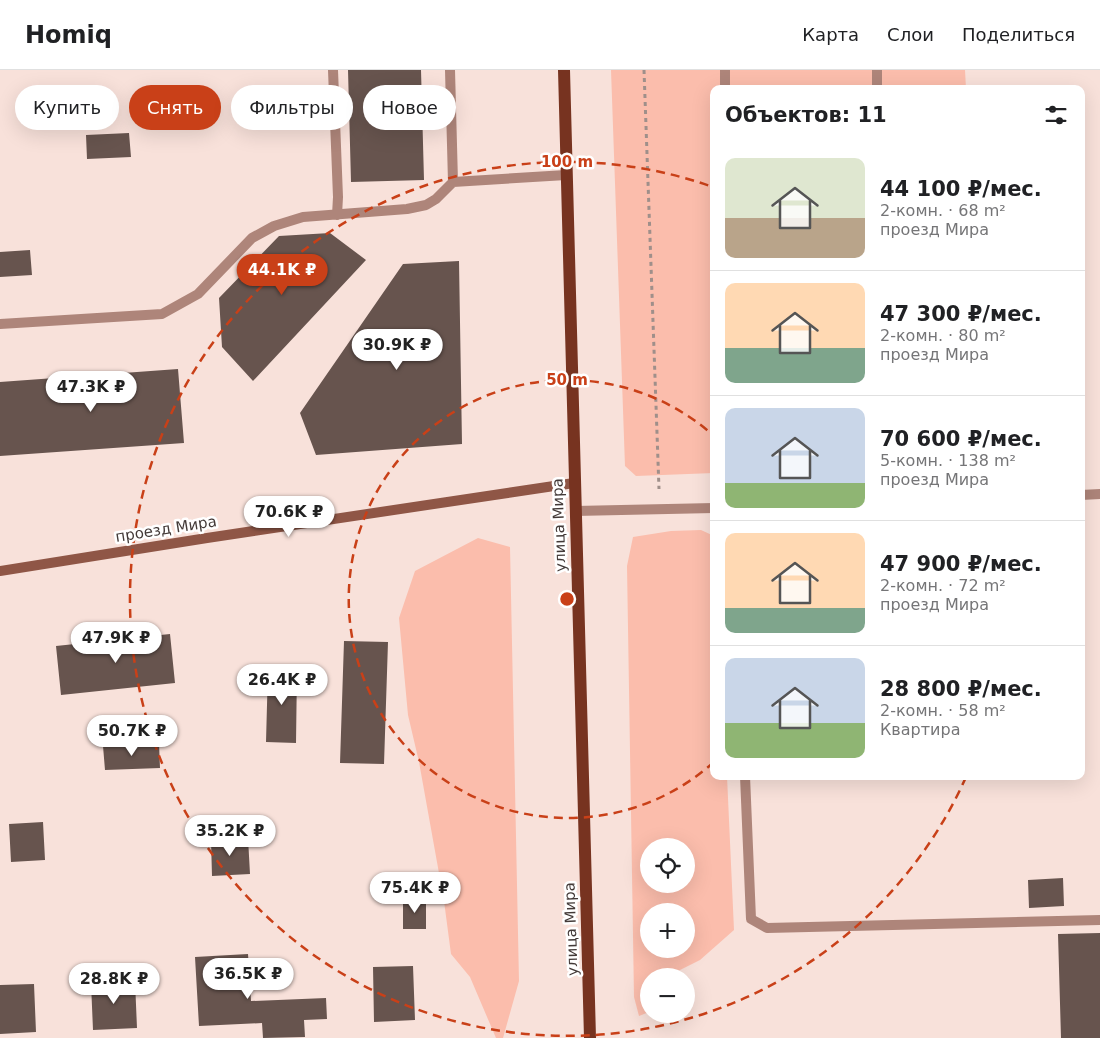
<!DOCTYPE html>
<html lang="ru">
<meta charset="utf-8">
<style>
body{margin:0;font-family:"DejaVu Sans",sans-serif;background:#f6f6f6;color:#202124;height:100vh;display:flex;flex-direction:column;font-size:19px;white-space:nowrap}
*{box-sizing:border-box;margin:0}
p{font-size:16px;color:#757577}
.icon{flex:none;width:28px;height:28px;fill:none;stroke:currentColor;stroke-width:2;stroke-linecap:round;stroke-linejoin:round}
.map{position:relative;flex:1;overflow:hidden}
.drawer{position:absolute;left:710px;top:15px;width:375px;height:695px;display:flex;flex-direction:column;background:#fff;border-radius:10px;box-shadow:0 5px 20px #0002}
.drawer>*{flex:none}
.top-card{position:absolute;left:15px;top:15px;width:475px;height:45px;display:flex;gap:10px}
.fabs{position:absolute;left:640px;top:768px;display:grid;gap:10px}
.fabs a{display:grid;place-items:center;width:55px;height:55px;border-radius:50%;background:#fff;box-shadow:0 5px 20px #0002;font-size:25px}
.price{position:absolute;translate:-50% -42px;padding:0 11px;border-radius:18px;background:#fff;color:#222;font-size:16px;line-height:32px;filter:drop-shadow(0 1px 2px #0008)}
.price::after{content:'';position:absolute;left:50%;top:30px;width:15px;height:11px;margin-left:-8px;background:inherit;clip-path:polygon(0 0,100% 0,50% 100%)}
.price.selected{background:#c94018;color:#fff}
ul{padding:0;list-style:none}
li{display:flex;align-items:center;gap:15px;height:125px;padding:0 15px}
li+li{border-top:1px solid #e0e0e0}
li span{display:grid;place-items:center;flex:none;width:140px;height:100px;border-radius:10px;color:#555}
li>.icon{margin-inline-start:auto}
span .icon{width:60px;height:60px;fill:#fffc;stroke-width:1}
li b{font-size:21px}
h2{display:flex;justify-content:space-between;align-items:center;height:60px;padding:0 15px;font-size:21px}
.tag{padding:0 18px;border-radius:22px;background:#fff;box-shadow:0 5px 20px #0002;font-size:18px;line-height:45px}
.tag.selected{background:#c94018;color:#fff}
header{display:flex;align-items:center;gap:30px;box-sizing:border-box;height:70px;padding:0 25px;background:#fff;border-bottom:1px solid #e0e0e0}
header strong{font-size:24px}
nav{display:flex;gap:28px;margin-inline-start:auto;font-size:18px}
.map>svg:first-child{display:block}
</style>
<header>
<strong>Homiq</strong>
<nav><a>Карта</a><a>Слои</a><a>Поделиться</a></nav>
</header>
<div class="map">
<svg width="1100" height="968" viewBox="0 0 1100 968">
<rect width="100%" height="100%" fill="#f8e1da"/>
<path fill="#fbbdac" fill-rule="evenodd" d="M611,0H965L966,19H714V403L636,406L625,396Z
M701,460L714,466V706H727L734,860L700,890L668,906H649V942L639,946L634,927L627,496L633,467L671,461ZM686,776V814H649V776ZM649,841H686V879H649Z
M478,468L510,477L519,911L503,968H496L470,907L451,884L444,831L419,692L408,645L399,548L415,501Z"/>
<path fill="#67544e" d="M348,0H421L424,110L351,112Z
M129,63L131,87L87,89L86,65Z
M330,163L366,190L253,311L222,277L219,228L279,166Z
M30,180L32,205L0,207V182Z
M459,191L462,374L316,385L300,343L403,194Z
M178,299L184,373L0,386V312Z
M170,564L175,613L61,625L56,576Z
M344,571L388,572L384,694L340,693Z
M268,598L297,599L296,673L266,672Z
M159,673L160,698L105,700L103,676Z
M43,752L45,790L11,792L9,754Z
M248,768L250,804L212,806L211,770Z
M1063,808L1064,836L1029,838L1028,810Z
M426,828V859H403V829Z
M1100,863V968H1061L1058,864Z
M248,884L251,931L326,928L327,949L304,950L305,967L263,968L262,953L199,956L195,887Z
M413,896L415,950L374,952L373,897Z
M135,911L137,958L93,960L91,913Z
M34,914L36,962L0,964V915Z"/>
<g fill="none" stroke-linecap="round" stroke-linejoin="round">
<path stroke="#9f8f8a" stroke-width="3" stroke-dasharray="4 4" stroke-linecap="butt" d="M644,0L659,419"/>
<path stroke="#ae857a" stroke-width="10" d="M333,0L338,127L337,145
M725,0V19
M877,0V19
M453,112L566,105
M0,254L162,244L198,224L252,168L274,156L303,147L407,139L426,135L436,129L453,112L450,0
M1081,425L1100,424
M575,441L714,438
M745,706L751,849L767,858L1100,850"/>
<path stroke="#8f5646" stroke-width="10" d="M0,501L207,468L574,413"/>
<path stroke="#773320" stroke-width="12" d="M564,0L590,968"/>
</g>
<g fill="none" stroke="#c94018" stroke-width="2.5" stroke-dasharray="9 6">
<path d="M714 692A219 219 0 1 1 714 366"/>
<path d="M966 707A437 437 0 1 1 713 117"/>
</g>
<g text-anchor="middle" stroke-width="5" stroke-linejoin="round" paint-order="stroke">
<g font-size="15" fill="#433a38" stroke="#fff">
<text transform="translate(559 455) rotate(-92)" y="5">улица Мира</text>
<text transform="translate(166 459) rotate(-9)" y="5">проезд Мира</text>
<text transform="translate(571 859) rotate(-92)" y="5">улица Мира</text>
</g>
</g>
<circle cx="567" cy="529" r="8" fill="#c94018" stroke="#fff" stroke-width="2.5"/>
<g font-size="15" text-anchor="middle" font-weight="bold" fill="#c94018" stroke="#fff" stroke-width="5" stroke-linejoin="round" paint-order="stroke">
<text x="567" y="97">100 m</text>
<text x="567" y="315">50 m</text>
</g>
</svg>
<div class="fabs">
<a><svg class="icon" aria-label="locate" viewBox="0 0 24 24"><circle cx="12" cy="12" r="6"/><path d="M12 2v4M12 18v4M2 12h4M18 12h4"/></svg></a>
<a>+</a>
<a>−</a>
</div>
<b class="price selected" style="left:282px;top:226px">44.1K ₽</b>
<b class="price" style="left:397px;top:301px">30.9K ₽</b>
<b class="price" style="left:91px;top:343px">47.3K ₽</b>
<b class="price" style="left:289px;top:468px">70.6K ₽</b>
<b class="price" style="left:116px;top:594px">47.9K ₽</b>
<b class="price" style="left:282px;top:636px">26.4K ₽</b>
<b class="price" style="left:132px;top:687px">50.7K ₽</b>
<b class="price" style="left:230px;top:787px">35.2K ₽</b>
<b class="price" style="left:415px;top:844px">75.4K ₽</b>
<b class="price" style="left:248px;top:930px">36.5K ₽</b>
<b class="price" style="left:114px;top:935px">28.8K ₽</b>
<div class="top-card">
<a class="tag">Купить</a>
<a class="tag selected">Снять</a>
<a class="tag">Фильтры</a>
<a class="tag">Новое</a>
</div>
<section class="drawer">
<h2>Объектов: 11<svg class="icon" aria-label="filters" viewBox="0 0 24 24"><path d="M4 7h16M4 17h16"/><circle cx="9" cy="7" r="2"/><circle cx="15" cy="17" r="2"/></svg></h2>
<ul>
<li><span style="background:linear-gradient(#dfe7d0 60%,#b9a48a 0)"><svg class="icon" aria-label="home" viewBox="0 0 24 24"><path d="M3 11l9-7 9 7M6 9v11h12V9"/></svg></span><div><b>44 100 ₽/мес.</b><p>2-комн. · 68 m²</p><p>проезд Мира</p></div></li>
<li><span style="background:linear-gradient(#ffd9b3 65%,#7fa58c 0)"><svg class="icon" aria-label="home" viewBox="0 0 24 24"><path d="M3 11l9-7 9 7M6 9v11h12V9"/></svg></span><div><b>47 300 ₽/мес.</b><p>2-комн. · 80 m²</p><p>проезд Мира</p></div></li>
<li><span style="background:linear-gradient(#c9d6e8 75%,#8fb573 0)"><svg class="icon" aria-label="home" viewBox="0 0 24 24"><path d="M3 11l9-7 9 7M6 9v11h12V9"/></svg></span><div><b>70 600 ₽/мес.</b><p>5-комн. · 138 m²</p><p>проезд Мира</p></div></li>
<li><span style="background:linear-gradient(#ffd9b3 75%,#7fa58c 0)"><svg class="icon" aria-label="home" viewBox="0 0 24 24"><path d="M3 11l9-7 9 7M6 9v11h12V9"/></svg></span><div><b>47 900 ₽/мес.</b><p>2-комн. · 72 m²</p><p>проезд Мира</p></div></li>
<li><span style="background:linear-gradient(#c9d6e8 65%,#8fb573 0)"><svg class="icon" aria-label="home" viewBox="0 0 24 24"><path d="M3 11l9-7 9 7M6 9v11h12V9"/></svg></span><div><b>28 800 ₽/мес.</b><p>2-комн. · 58 m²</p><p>Квартира</p></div></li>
</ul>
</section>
</div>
